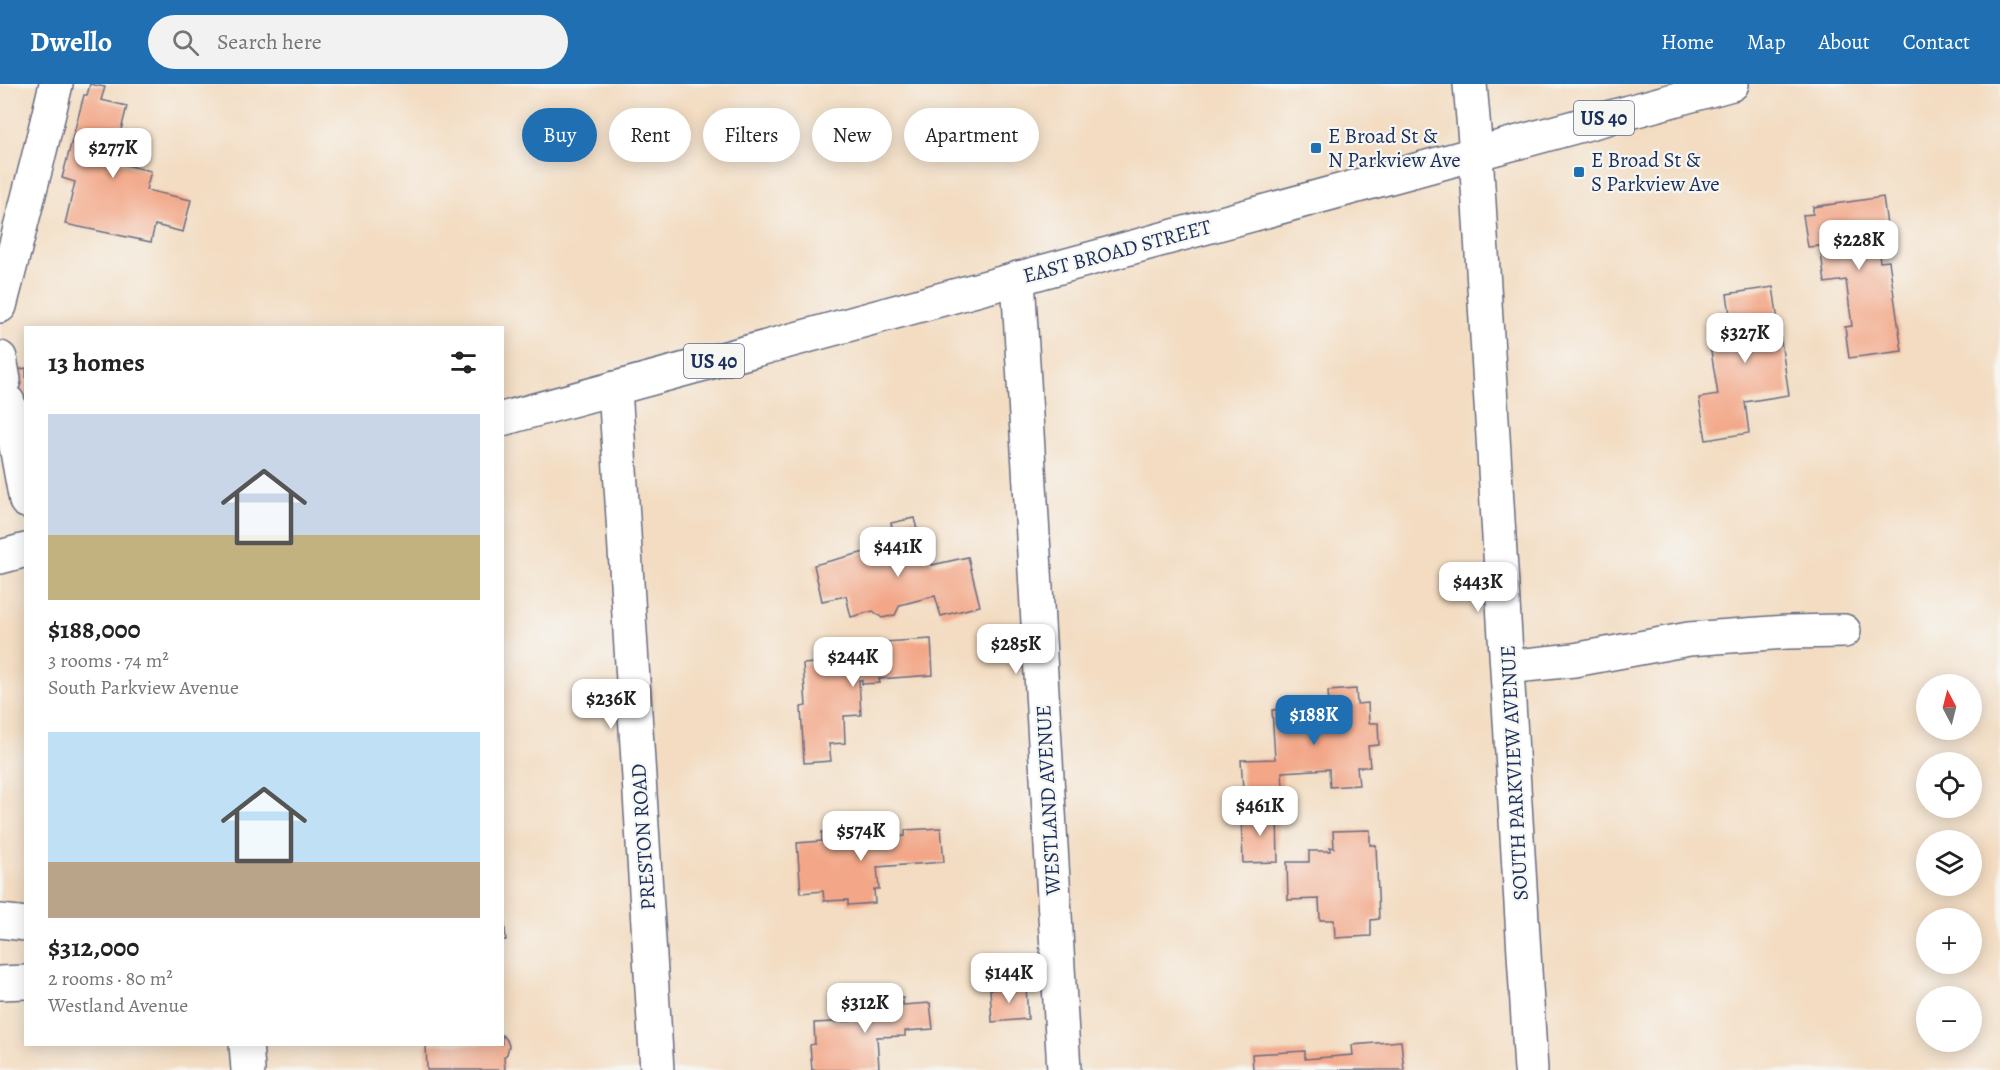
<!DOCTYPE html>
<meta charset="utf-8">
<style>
body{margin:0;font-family:Alegreya,serif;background:#f2f2f2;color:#222;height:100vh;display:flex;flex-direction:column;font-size:22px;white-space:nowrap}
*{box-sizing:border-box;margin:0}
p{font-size:20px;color:#767676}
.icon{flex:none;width:33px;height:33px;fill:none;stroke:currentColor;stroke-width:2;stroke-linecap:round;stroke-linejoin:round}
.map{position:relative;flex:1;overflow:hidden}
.sheet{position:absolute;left:24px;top:242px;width:480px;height:720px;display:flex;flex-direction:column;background:#fff;border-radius:0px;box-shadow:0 3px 15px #0003}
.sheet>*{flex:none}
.hud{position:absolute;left:522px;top:24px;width:570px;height:54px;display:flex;gap:12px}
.needle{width:39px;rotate:353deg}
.controls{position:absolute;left:1916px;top:590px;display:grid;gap:12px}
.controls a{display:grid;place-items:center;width:66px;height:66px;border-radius:50%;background:#fff;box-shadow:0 3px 15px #0003;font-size:30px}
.price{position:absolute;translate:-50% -51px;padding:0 14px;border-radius:12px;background:#fff;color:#222;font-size:20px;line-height:39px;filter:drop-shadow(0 2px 3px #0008)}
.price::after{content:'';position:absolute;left:50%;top:36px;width:18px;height:14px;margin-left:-9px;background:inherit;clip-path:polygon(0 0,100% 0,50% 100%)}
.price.on{background:#1f6fb2;color:#fff}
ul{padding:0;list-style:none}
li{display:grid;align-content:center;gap:12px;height:318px;padding:0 24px}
li span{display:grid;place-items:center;height:186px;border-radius:0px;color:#555}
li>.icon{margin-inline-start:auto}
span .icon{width:108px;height:108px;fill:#fffc;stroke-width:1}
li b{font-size:26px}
h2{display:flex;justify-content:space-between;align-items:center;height:72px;padding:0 24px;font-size:26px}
.pill{padding:0 21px;border-radius:27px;background:#fff;box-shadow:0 3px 15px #0003;font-size:21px;line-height:54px}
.pill.on{background:#1f6fb2;color:#fff}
header{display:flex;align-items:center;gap:36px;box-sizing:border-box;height:84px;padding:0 30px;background:#1f6fb2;color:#fff}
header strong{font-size:28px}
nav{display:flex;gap:33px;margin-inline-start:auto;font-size:21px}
.search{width:420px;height:54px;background:#f2f2f2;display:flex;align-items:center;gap:15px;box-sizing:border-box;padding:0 21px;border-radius:33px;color:#767676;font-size:22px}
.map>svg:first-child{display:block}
</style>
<header>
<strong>Dwello</strong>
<div class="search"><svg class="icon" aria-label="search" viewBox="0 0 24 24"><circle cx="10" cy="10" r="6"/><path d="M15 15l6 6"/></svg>Search here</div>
<nav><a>Home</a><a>Map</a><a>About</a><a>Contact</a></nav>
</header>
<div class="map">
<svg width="2000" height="986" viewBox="0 0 2000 986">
<rect width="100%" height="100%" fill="#f6f6f2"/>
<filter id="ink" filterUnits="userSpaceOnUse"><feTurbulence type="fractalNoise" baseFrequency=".0167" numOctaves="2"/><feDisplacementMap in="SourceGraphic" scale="12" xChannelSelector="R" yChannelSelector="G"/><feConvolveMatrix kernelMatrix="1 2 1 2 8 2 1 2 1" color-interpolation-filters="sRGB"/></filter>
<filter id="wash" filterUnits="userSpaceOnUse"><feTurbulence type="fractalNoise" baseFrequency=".008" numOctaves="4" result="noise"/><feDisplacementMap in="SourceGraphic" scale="24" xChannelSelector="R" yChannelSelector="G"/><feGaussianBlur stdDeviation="1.35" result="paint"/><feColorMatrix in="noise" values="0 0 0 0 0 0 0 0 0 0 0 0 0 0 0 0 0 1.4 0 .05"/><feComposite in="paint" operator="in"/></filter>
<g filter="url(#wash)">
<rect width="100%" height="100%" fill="#f3dcc1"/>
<g id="blocks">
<path fill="#f3a788" d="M90,0L105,3L101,16L127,22L113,78L151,87L146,106L191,116L183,148L155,141L151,158L65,140L75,98L62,94L84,11H87Z
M1883,113L1889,155L1877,156L1880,178L1889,177L1902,267L1849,274L1845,243L1852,242L1846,196L1825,199L1820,162L1808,163L1803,131L1813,130V123Z
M1773,203L1789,311L1745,318L1749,349L1706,356L1699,314L1718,311L1710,261L1734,257L1727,210Z
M26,284V327L0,296L17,286Z
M914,434L923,469L929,467L932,481L968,473L980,522L941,532L935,512L900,521L895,531L882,534L873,527L851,533L846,512L822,517L814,481L896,460L891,439Z
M931,555L933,591L879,595L880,599L862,600V596H859L861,631L844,632L845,659L829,660L831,677L804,679L801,623L806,622L803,580L853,576L852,560Z
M1356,605L1357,620L1368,619L1369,639H1378L1379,661L1368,662L1370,683H1357L1359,701L1330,703L1329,685L1282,688L1284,718L1244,720L1241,676L1275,675L1272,626L1329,622L1328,607Z
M1277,728L1278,778L1243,779L1241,729Z
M941,744L944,778L877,783L879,805H874L875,819L848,821V816L824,817L823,807L801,809L797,759L822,757V748L849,746V756L905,752V746Z
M1370,746V761H1376L1379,835L1371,836V852L1335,854L1334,836H1320L1319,815L1288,816L1287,778H1309V767H1330V763L1334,764L1333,747Z
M502,834H504L506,856H502Z
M1026,903L1028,935L992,938L990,905Z
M903,914V921L930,919L933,945L905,947V952L877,953L879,984L852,986H812L810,961L815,960L814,939L852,937L851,921L872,920L871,917Z
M502,951L507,956L509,962L507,970L504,973L505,986H427L426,960H502Z
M1401,957L1404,986H1253L1252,970L1305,967V975L1353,971L1352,961Z"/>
</g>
</g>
<g filter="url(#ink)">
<use href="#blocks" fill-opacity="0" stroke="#676c81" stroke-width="1.5"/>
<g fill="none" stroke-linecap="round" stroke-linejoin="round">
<g stroke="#676c81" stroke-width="36">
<path id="minor" d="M1470,0L1476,69L1531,986
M1018,194L1064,986
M0,222L37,79L56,0
M0,274L4,296
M615,304L657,986
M8,318L26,417
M1507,583L1574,576L1689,555L1787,548L1844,547
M0,837L26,840
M0,899L26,898
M246,960L248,986"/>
</g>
<g stroke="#676c81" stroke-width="36">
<path id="major" d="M502,335L1732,0
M0,473L26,466"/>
</g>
<use href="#minor" stroke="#fff" stroke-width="33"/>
<use href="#major" stroke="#fff" stroke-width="33"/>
</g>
</g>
<g fill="#1f6fb2" stroke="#f6f6f2" stroke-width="2">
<rect x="1310" y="58" width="12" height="12" rx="3"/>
<rect x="1573" y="82" width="12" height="12" rx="3"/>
</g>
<g text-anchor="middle" stroke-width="4.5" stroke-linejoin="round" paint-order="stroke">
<g fill="#f6f6f2" stroke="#5d6b8a" stroke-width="1.5">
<rect x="1574" y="17" width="60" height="34" rx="4.5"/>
<rect x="684" y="260" width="60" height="34" rx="4.5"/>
</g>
<g font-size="20" font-weight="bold" fill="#1b2f5e">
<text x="1604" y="41">US 40</text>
<text x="714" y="284">US 40</text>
</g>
<g font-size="21" fill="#1b2f5e" stroke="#f6f6f2" text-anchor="start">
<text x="1328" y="59">E Broad St &amp;<tspan x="1328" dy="24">N Parkview Ave</tspan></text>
<text x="1591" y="83">E Broad St &amp;<tspan x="1591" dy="24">S Parkview Ave</tspan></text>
</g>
<g font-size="21" fill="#1b2f5e" stroke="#f6f6f2">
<text transform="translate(1117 167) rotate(-15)" y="7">EAST BROAD STREET</text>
<text transform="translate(1514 689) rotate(-93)" y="7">SOUTH PARKVIEW AVENUE</text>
<text transform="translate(1048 716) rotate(-93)" y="7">WESTLAND AVENUE</text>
<text transform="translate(643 753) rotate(-94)" y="7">PRESTON ROAD</text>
</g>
</g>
</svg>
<div class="controls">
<a><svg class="needle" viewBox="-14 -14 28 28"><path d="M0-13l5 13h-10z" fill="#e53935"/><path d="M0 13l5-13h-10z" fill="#767676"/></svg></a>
<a><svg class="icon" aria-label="locate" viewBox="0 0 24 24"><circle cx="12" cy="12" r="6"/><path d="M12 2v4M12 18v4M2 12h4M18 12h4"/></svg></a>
<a><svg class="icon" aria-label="layers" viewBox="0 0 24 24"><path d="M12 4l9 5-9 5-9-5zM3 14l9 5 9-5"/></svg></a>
<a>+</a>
<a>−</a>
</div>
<b class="price" style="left:113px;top:95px">$277K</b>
<b class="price" style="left:1859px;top:187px">$228K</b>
<b class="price" style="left:1745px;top:280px">$327K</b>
<b class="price" style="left:898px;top:494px">$441K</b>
<b class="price" style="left:1478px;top:529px">$443K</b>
<b class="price" style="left:1016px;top:591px">$285K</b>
<b class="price" style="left:853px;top:604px">$244K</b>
<b class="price" style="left:611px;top:646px">$236K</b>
<b class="price on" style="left:1314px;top:662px">$188K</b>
<b class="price" style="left:1260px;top:753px">$461K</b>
<b class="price" style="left:861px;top:778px">$574K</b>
<b class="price" style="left:1009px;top:920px">$144K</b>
<b class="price" style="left:865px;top:950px">$312K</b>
<div class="hud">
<a class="pill on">Buy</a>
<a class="pill">Rent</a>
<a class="pill">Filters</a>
<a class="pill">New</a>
<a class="pill">Apartment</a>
</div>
<section class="sheet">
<h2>13 homes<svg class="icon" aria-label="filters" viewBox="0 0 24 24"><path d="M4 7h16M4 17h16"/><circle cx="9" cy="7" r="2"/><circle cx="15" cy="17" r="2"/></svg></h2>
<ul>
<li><span style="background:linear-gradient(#c9d6e8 65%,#c2b280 0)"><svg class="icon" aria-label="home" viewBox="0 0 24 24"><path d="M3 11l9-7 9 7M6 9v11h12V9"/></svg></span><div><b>$188,000</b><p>3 rooms · 74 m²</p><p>South Parkview Avenue</p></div></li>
<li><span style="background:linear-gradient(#bfe0f5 70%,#b9a48a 0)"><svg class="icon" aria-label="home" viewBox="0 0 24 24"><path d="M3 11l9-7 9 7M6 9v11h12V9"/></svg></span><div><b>$312,000</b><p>2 rooms · 80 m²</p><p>Westland Avenue</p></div></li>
</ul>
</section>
</div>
